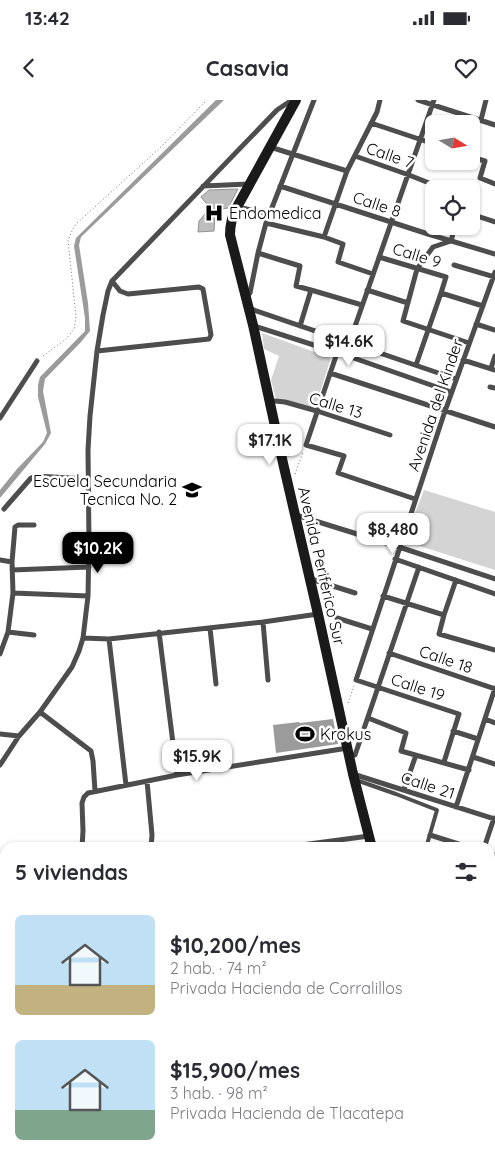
<!DOCTYPE html>
<html lang="es">
<meta charset="utf-8">
<style>
body{margin:0;font-family:Quicksand,sans-serif;background:#f2f2f3;color:#2b2b33;height:100vh;display:flex;flex-direction:column;font-size:19px;white-space:nowrap}
*{box-sizing:border-box;margin:0}
p{font-size:16px;color:#7c7c81}
.icon{flex:none;width:28px;height:28px;fill:none;stroke:currentColor;stroke-width:2;stroke-linecap:round;stroke-linejoin:round}
.map{position:relative;flex:1;overflow:hidden}
.drawer{position:absolute;left:0px;top:742px;width:495px;height:321px;display:flex;flex-direction:column;background:#fff;border-radius:15px 15px 0 0;box-shadow:0 1px 4px #0004}
.drawer>*{flex:none}
.needle{width:32px;rotate:101deg}
.tools{position:absolute;left:425px;top:15px;display:grid;gap:10px}
.tools a{display:grid;place-items:center;width:55px;height:55px;border-radius:8px;background:#fff;box-shadow:0 1px 4px #0004;font-size:25px}
.price{position:absolute;translate:-50% -42px;padding:0 11px;border-radius:10px;background:#fff;color:#222;font-size:16px;line-height:32px;filter:drop-shadow(0 1px 2px #0008)}
.price::after{content:'';position:absolute;left:50%;top:30px;width:15px;height:11px;margin-left:-8px;background:inherit;clip-path:polygon(0 0,100% 0,50% 100%)}
.price.on{background:#000;color:#fff}
ul{padding:0;list-style:none}
li{display:flex;align-items:center;gap:15px;height:125px;padding:0 15px}
li span{display:grid;place-items:center;flex:none;width:140px;height:100px;border-radius:8px;color:#555}
li>.icon{margin-inline-start:auto}
span .icon{width:60px;height:60px;fill:#fffc;stroke-width:1}
li b{font-size:21px}
h2{display:flex;justify-content:space-between;align-items:center;height:60px;padding:0 15px;font-size:21px}
.status{display:flex;justify-content:space-between;align-items:center;height:35px;padding:0 25px;background:#fff;direction:ltr}
.status svg{height:14px;fill:currentColor}
header{display:flex;justify-content:space-between;align-items:center;height:65px;padding:0 15px;background:#fff;font-size:22px;font-weight:700}
.map>svg:first-child{display:block}
</style>
<div class="status"><b>13:42</b><svg viewBox="0 0 49 12"><path d="M0 12V9h3v3zM5 12V6h3v6zM10 12V3h3v9zM15 12V0h3v12zM26 1h20v11H26zM47 4h2v5h-2z"/></svg></div>
<header><svg class="icon" aria-label="back" viewBox="0 0 24 24"><path d="M15 5l-7 7 7 7"/></svg>Casavia<svg class="icon" aria-label="heart" viewBox="0 0 24 24"><path d="M12 20l-8-8c-3-5 5-10 8-4 3-6 11-1 8 4z"/></svg></header>
<div class="map">
<svg width="495" height="1063" viewBox="0 0 495 1063">
<rect width="100%" height="100%" fill="#fff"/>
<path fill="#d4d4d4" d="M262,233L331,258L315,308L276,299L271,280L279,256L264,249Z
M424,390L495,412V470L404,441Z
M490,1022H495V1051L490,1052Z
M423,1059H458L438,1063H423Z"/>
<path fill="#9b9b9b" d="M216,0H224L81,137L79,145L88,203L90,231L81,242L45,279L43,291L51,333L45,344L0,398V390L17,369L43,342L47,333L38,297V285L40,277L85,231V218L74,146L76,138Z
M333,619L338,644L276,653L273,625L299,622L300,623Z"/>
<path fill="#bdbdbd" stroke="#919191" d="M238,89L228,108L222,109L220,117L215,118L214,131L198,132L199,121L210,108L201,97L209,90Z"/>
<g fill="none" stroke-linecap="round" stroke-linejoin="round">
<path stroke="#6f6f6f" stroke-width="1" stroke-dasharray="1 2.5" stroke-linecap="butt" d="M43,256L66,239L74,229L76,217L68,140L72,131L76,124L162,46L207,0
M295,374L303,352
M348,603L354,586"/>
<path stroke="#4d4d4d" stroke-width="4" d="M356,680L396,694L437,710L426,748
M374,745L383,748"/>
<path stroke="#4d4d4d" stroke-width="5" d="M418,0L495,25
M481,20L486,0
M371,23L434,44
M270,47L347,71
M355,56L409,75L444,89
M471,57L485,61L480,78L495,84
M203,86L249,84
M280,86L428,134L495,154
M237,107L269,114
M471,114L495,122
M266,123L324,137L343,144L338,162L373,174
M455,126L451,141L433,147L422,162L417,169L403,221L469,243
M324,137L347,71L377,12L380,0
M258,153L300,166L296,186L311,190L362,205
M379,157L446,177L441,193L416,265
M454,165L495,177
M367,190L408,203
M441,193L483,206
M246,196L250,193L258,153L266,123L314,0
M248,208L456,279
M476,224L495,230
M254,226L345,255L451,292
M300,226L311,190
M97,251L209,239L211,235L203,189L199,187L128,194L120,191L112,181
M337,253L306,345L344,356L338,373L415,399
M345,255L434,0
M463,260L495,270
M491,268L495,256
M330,273L495,327
M490,287L495,288
M275,301L285,302L317,311L390,335
M0,318L37,261
M4,409L31,378L36,376L88,379
M296,415L399,447L495,479
M395,459L495,494
M0,460L12,462
M12,470L89,467
M314,480L355,493
M456,480L444,515L439,534L495,550
M13,493L88,496
M383,496L444,515
M337,518L372,529
M263,522L268,580
M210,528L216,584
M8,532L34,535
M159,532L177,675
M83,538L109,539L263,522L318,514
M109,539L126,685
M389,553L495,589
M0,554L8,532L13,493L12,462L15,427L18,425H34
M40,612L91,651L93,661L95,691
M368,618L406,633L401,651L469,670
M485,619L495,623
M453,631L478,639
M0,634L19,636
M355,655L419,467
M473,657L495,664
M444,662L459,614L356,580L444,314L495,172
M0,665L19,636L40,612L72,567L79,551L83,538L88,496L89,444L88,350L90,316L97,251L103,215L108,191L112,181L277,10L292,0
M353,674L495,719
M147,681L152,735L151,748
M404,689L416,655
M456,707L495,588
M430,735L471,748
M82,748L83,731L82,703L84,697L88,693L177,675L348,648
M279,748L369,736
M484,748L494,718
M490,754L494,755L490,770
M490,773L495,775
M0,784L5,785
M490,812L495,814
M490,848L495,850
M490,867H495
M0,913L5,895
M490,942L495,941
M490,1016L495,1015
M490,1055L495,1054
M357,1059L358,1063
M454,1063L473,1059"/>
<path stroke="#1a1a1a" stroke-width="10" d="M296,0L237,107C232,116 230,124 230,135L253,225L283,363L318,514L353,674L372,748
M418,1059L419,1063"/>
</g>
<defs>
<g id="hospital-bare" transform="scale(1.5)"><path d="M-5-5h3v3.5h4V-5h3V5h-3V1.5h-4V5h-3Z" fill="#000" stroke="#fff" stroke-width="2.5" paint-order="stroke"/></g>
<g id="school-bare" transform="scale(1.5)"><path d="M0-5L7-2L0 1L-7-2ZM-4 1L0 2.5L4 1V4Q0 6-4 4Z" fill="#000" stroke="#fff" stroke-width="2.5" paint-order="stroke"/></g>
<g id="stadium-bare" transform="scale(1.5)"><path d="M0-5a6.5 5 0 1 0 0 10a6.5 5 0 1 0 0-10ZM-3.5-1.8h7v3.6h-7Z" fill="#000" stroke="#fff" stroke-width="2.5" paint-order="stroke"/></g>
</defs>
<g fill-rule="evenodd">
<use href="#hospital-bare" x="214" y="113"/>
<use href="#school-bare" x="192" y="390"/>
<use href="#stadium-bare" x="305" y="634"/>
</g>
<g text-anchor="middle" stroke-width="5" stroke-linejoin="round" paint-order="stroke">
<g font-size="16" fill="#000" stroke="#fff">
<text transform="translate(390 55) rotate(19)" y="6">Calle 7</text>
<text transform="translate(377 104) rotate(18)" y="6">Calle 8</text>
<text transform="translate(417 155) rotate(17)" y="6">Calle 9</text>
<text transform="translate(336 305) rotate(17)" y="6">Calle 13</text>
<text transform="translate(435 305) rotate(-71)" y="6">Avenida del Kinder</text>
<text transform="translate(322 466) rotate(77)" y="6">Avenida Periférico Sur</text>
<text transform="translate(446 559) rotate(19)" y="6">Calle 18</text>
<text transform="translate(418 587) rotate(18)" y="6">Calle 19</text>
<text transform="translate(428 685) rotate(18)" y="6">Calle 21</text>
</g>
<g font-size="16" fill="#000" stroke="#fff" text-anchor="start">
<text x="229" y="119">Endomedica</text>
<text x="177" y="387" text-anchor="end">Escuela Secundaria<tspan x="177" dy="18">Tecnica No. 2</tspan></text>
<text x="320" y="640">Krokus</text>
</g>
</g>
</svg>
<div class="tools">
<a><svg class="needle" viewBox="-14 -14 28 28"><path d="M0-13l5 13h-10z" fill="#e53935"/><path d="M0 13l5-13h-10z" fill="#7c7c81"/></svg></a>
<a><svg class="icon" aria-label="locate" viewBox="0 0 24 24"><circle cx="12" cy="12" r="6"/><path d="M12 2v4M12 18v4M2 12h4M18 12h4"/></svg></a>
</div>
<b class="price" style="left:349px;top:267px">$14.6K</b>
<b class="price" style="left:270px;top:366px">$17.1K</b>
<b class="price" style="left:393px;top:455px">$8,480</b>
<b class="price on" style="left:98px;top:474px">$10.2K</b>
<b class="price" style="left:197px;top:682px">$15.9K</b>
<section class="drawer">
<h2>5 viviendas<svg class="icon" aria-label="filters" viewBox="0 0 24 24"><path d="M4 7h16M4 17h16"/><circle cx="9" cy="7" r="2"/><circle cx="15" cy="17" r="2"/></svg></h2>
<ul>
<li><span style="background:linear-gradient(#bfe0f5 70%,#c2b280 0)"><svg class="icon" aria-label="home" viewBox="0 0 24 24"><path d="M3 11l9-7 9 7M6 9v11h12V9"/></svg></span><div><b>$10,200/mes</b><p>2 hab. · 74 m²</p><p>Privada Hacienda de Corralillos</p></div></li>
<li><span style="background:linear-gradient(#bfe0f5 70%,#7fa58c 0)"><svg class="icon" aria-label="home" viewBox="0 0 24 24"><path d="M3 11l9-7 9 7M6 9v11h12V9"/></svg></span><div><b>$15,900/mes</b><p>3 hab. · 98 m²</p><p>Privada Hacienda de Tlacatepa</p></div></li>
</ul>
</section>
</div>
